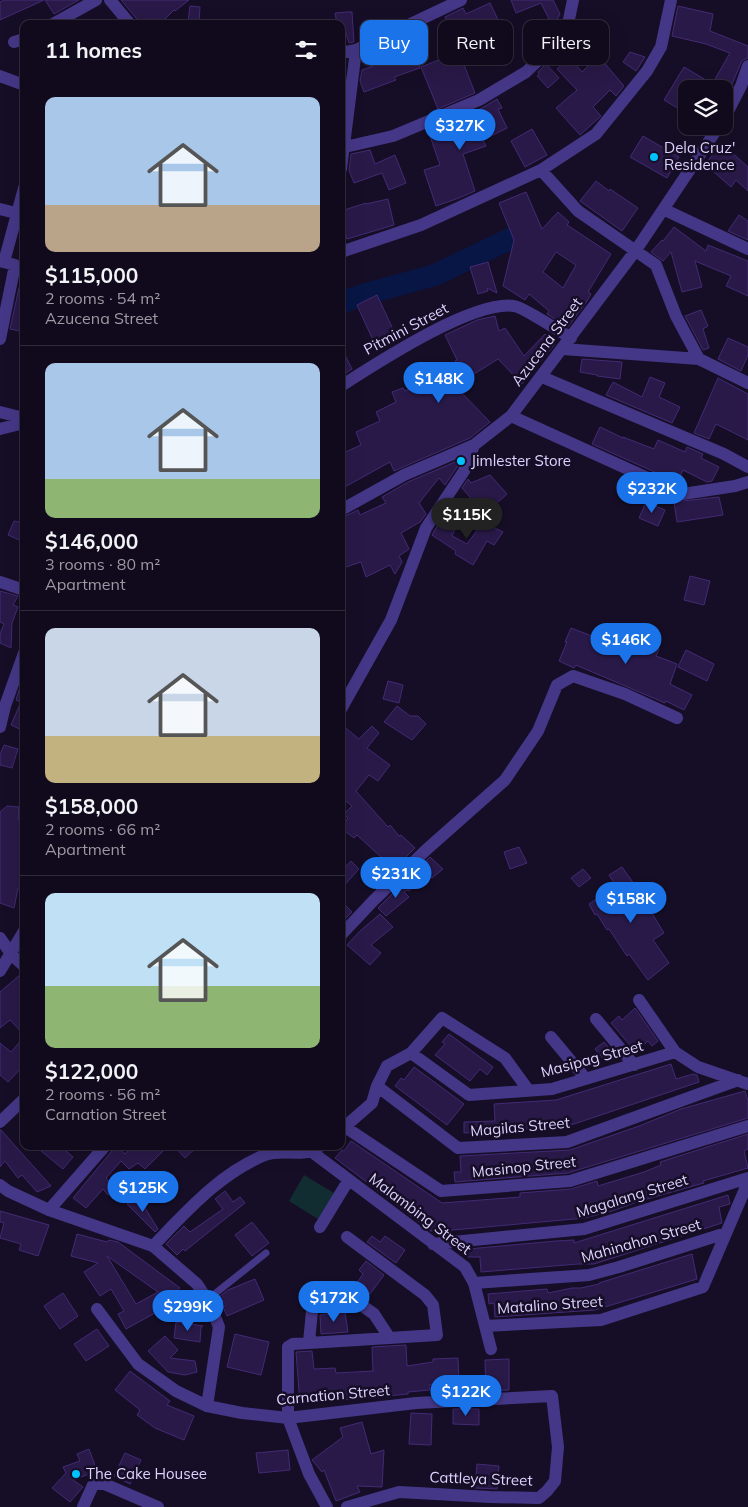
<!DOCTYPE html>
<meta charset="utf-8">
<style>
body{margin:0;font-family:Mulish,sans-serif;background:#191325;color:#f1f3f6;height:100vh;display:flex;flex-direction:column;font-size:19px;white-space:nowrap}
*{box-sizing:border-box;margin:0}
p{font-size:16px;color:#9c9aa3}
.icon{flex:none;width:28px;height:28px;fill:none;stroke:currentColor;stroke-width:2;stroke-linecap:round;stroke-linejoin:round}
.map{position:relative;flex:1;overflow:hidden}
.sheet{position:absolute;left:20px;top:20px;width:325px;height:1130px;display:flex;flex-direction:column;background:#100a1c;border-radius:10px;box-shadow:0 5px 20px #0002,0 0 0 1px #302b3b}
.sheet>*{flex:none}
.guide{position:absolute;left:360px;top:20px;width:312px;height:45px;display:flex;gap:10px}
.tools{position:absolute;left:678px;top:80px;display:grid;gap:10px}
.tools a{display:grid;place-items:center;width:55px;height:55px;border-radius:10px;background:#100a1c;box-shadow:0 5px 20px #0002,0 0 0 1px #302b3b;font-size:25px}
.price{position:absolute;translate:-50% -42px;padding:0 11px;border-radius:18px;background:#1a73e8;color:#fff;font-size:16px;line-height:32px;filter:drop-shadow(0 1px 2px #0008)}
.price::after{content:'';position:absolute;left:50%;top:30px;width:15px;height:11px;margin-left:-8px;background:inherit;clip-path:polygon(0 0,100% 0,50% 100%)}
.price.on{background:#222;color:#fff}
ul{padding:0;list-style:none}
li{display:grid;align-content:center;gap:10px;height:265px;padding:0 25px}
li+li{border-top:1px solid #302b3b}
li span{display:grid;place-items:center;height:155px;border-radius:10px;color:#555}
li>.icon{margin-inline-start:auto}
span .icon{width:90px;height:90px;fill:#fffc;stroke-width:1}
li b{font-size:21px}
h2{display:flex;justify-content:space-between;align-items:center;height:60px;padding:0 25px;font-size:21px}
.pill{padding:0 18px;border-radius:10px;background:#100a1c;box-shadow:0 5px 20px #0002,0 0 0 1px #302b3b;font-size:18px;line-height:45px}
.pill.on{background:#1a73e8;color:#fff}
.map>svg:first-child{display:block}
</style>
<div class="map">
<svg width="748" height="1507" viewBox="0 0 748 1507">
<rect width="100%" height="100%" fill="#160e26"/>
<path fill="#112d31" d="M304,1175L334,1193L318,1219L289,1201Z"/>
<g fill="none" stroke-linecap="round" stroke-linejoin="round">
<path stroke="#081645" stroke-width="22" d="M341,303L362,295L435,275L516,236"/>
</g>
<path fill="#291948" stroke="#432a75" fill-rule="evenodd" d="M4,0H44L0,20V2Z
M45,0H79L54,14Z
M121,0H189L175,11L174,10L160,24H141Z
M511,0H553L560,14L553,27L541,3L516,13Z
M490,3L502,28L480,38L479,36L459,45L445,17L463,8L466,14Z
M190,6L200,7L199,23L188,22Z
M678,6L713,14L710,31L748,46V58L743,60L741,63L729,91L714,81L730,53L706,44L672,36Z
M347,12H352L354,42L349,43L343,24H337L335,13Z
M402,37L411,52L414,50L420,68L394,77L396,80L364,92L360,81L362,70L387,61L382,47Z
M459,52L475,93L438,109L421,67Z
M630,52L645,57L636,71L623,62Z
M570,58L582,72L592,62L595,65L601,59L624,86L616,96L610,90L593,107L601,116L580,135L556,108L577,90L557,69Z
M546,64L559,78L548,88L537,76L539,75L538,72Z
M684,67L721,89H686V113L664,100Z
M497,99L502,108L498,109L507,128L483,140L486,146L463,154L475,191L459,198L436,206L424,170L440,165L428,130L482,108Z
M532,129L547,155L525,167L511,141Z
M643,136L679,157L667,178L630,157Z
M722,144L748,167V191L736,180L731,187L705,164Z
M370,150L375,164L395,155L406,183L389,190L382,173L354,183L349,170L351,154Z
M596,181L609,191L610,189L638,208L622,231L580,201Z
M526,192L542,229L558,212L569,222L567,225L611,254L588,292L591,294L587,301L568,327L547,314L549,311L529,294L525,300L503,286L514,240L499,203ZM556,252L576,265L563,288L543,272Z
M388,199L394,225L347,239L341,218V211L366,203V204Z
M739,215L748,221V240L728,231Z
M674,227L706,251L708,245L748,261V296L726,286L731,276L695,261L702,287L682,292L671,252L663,261L651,252L662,240L663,241Z
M488,262L497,293L487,288L488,291L478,294L470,267Z
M19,288H24V332L10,329Z
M377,295L398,340L378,351L357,305Z
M701,310L708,326L703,329L709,348L703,350L685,316Z
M495,316L499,331L505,328L524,356L545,334L555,344L522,384L498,359L455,386L490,422L470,438L394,471L390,462L341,489V454L361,445L356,432L380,421L376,412L396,402L392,392L403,388L405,391L425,381L428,386L459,369L455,361L457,360L445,335L477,320Z
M728,338L748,347V355L741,371L718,359Z
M341,347L352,369L341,376Z
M582,359L622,362L620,379L597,376V375L580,372Z
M650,377L665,383L659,397L680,407L672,423L606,395L613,382L642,397Z
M718,378L748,394V440L716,424L709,439L694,433Z
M600,427L623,438V437L654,449L658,440L685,452L687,447L703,454L701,458L719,467L712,481L707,482L683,470L677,482L592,444Z
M455,462L458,465L457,467L445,485L439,478L419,503L426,514L420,522L401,533L409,549L399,556L402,562L395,574L390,565L366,577L361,562L346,567L341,560V518L358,510L360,515L386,503L382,497L408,482Z
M490,475L507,494L485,514L462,488L468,479L471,483Z
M719,497L723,515L677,522L674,502Z
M646,502L665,510L658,526L639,518Z
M442,518L456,526L452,536L467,544L483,522L503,532L494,545L487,541L473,565L455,554L456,551L432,535Z
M14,521L24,523V542L8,535Z
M690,576L710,581L704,605L684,600Z
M0,591L18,596L13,605L18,607L12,623L11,648L0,643V634L4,624L0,622Z
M571,628L616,645L621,632L659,649L656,656L677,664L670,684L692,695L684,710L666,701L665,703L576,665L574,668L559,661L567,642H565Z
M686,650L714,664L707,681L678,667Z
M388,681L403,685L399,703L383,699Z
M19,690L24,691V731L11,725L21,702L16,700Z
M397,706L410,716H418L426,724L412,740L384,722Z
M341,724L359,739L372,726L379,733L367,748L390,765L378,781L369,775L356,791L388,827L390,825L399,836L401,835L415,848L388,875L374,865L381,857L357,835L354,838L341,828L348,818L344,814L352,806L341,797Z
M4,745L18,749L12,768L0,765V755Z
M7,806L19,807L18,819H24V890L18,888L14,908L0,903V812Z
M519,847L527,863L510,869L504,852Z
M430,857L443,869L432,878L420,867Z
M351,861L359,869L341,889V872Z
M622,867L637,888L634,890L646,913L650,910L664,933L653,940L669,963L648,980L629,954L627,956L609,929L607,930L597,914L595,915L589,904L616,886L609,875Z
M583,869L591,878L579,887L571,878Z
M406,880L412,887L409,891L407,890L404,892L409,897L386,916L378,908Z
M341,901L352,912L341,923Z
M380,914L393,927L371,945L381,953L370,965L347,945L360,931Z
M21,974H24V1035L10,1020L0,1028V992Z
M635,1008L658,1041L652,1046L648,1041L636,1052L611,1023L619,1016L622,1020Z
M449,1034L493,1067L487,1075L480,1069L470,1081L435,1055L445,1044L442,1042Z
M24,1037V1065L8,1082L0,1075V1043L11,1052Z
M604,1042L615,1055L606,1062L595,1049Z
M671,1064L676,1079L693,1074L697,1075L699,1082L565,1127L464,1133V1122L495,1121L494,1104L556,1100Z
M414,1067L464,1104L447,1125L395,1086L401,1078L404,1080Z
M745,1091L748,1101V1118L568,1173L455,1182L454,1172H461L460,1156L570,1150L639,1126L681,1109Z
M0,1130H1L51,1186L37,1192L22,1175L18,1178L5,1161L0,1167Z
M748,1134V1149L744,1151L748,1168L703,1181L704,1183L640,1201L612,1211L585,1218L453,1230L431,1231L335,1158L342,1150L344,1151L351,1141L442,1203L520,1197V1193L571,1189L597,1181L598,1186L644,1172L661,1165L660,1162Z
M35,1146H60L73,1157L63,1169Z
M116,1146L125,1154L133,1146H168L145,1169L138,1163L129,1169L121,1161L106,1178L115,1188L108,1195L103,1189L86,1208L73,1198Z
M174,1146H198L185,1158Z
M225,1191L233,1202L240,1197L245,1203L185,1251L183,1249L177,1255L166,1244L184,1226L190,1232L223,1209L215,1199Z
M728,1195L730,1204L719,1207L722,1223L594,1264H578L481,1272L480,1257H468V1249L556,1241L574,1240V1243Z
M139,1198L158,1229L155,1232L127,1204Z
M0,1211L49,1225L38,1256L19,1250L21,1244L0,1238L4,1223L0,1222Z
M252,1222L269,1243L252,1256L235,1235Z
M77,1234L107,1242L109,1240L118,1242L180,1288L153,1311L155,1313L126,1329L118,1314L124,1311L111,1289L100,1296L84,1272L98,1263L71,1256ZM107,1256L158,1292L136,1304Z
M372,1236L380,1242L385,1236L405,1250L396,1263L367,1242Z
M692,1254L697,1279L595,1310L495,1317L494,1303L489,1304L488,1294L547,1289L548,1293L572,1288H581L599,1284V1283Z
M366,1261L384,1275L370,1294L356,1284L363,1274L359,1270Z
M255,1279L264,1300L227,1316L223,1307L226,1304L219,1297L228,1290Z
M63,1293L78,1316L60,1329L44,1306Z
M345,1312L348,1332L321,1334L320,1315Z
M176,1322L203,1326L201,1327L200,1342L174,1338Z
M97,1329L109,1346L86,1361L74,1344Z
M235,1334L269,1342L261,1375L227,1367Z
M165,1336L178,1350L170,1358L195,1361L197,1372L185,1375L168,1372L148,1351Z
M406,1345L407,1366L433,1362V1359L458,1358L459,1384L429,1385L430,1390L408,1392V1394L343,1400V1398L317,1400V1402L300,1404L296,1352L312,1351L314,1369L335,1368L336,1373L373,1371L372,1347Z
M509,1359V1390L486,1391L485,1360Z
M130,1371L170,1401L167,1405L194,1416L184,1440L155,1428L137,1415L140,1410L115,1390Z
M453,1409H479V1425L453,1424Z
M411,1413L432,1414L431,1445L409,1444Z
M362,1422L371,1454L384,1450L382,1487L357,1486L360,1492L336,1501L324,1470L322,1472L312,1460L343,1437L340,1428Z
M89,1449L97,1471L73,1480L83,1487L70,1502L52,1488L66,1473L63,1467L80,1461L77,1454Z
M288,1450L290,1470L259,1473L256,1453Z
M125,1453L141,1460L130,1484L114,1476Z
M477,1464L499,1466L497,1489L475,1488Z"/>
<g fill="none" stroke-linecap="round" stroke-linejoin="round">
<path stroke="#453787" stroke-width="7" d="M207,1300L266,1253"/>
<path stroke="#453787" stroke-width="12" d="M110,0L130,24
M53,24L96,0
M14,42L24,39
M341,53L356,50L461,0
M0,76L24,85
M724,119L741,86L748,66
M345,147L393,136L479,100L526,72L559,41L568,24L573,0
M341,169L356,50
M541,170L578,211L656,265L676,316L699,359
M0,209L24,215
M665,210L748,249
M341,252L421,225L541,170L596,134L647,71L661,47L671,0
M0,261L15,265L0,339
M4,262L24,188
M563,349L699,359L748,383
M542,377L724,454L748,467
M341,386C377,363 473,300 514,306C523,307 561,332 571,338
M0,412L24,418
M511,416L683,494L735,486L748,482
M0,429L24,423
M341,510L404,475L474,445L511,416L636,250L719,126
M0,582L24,590
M341,709L391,620L426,528L464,471L474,445
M0,727L5,706L24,653
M341,935L374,900L426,850L505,780L538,731L557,685L573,676L625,694L677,718
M0,938L11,954L24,966
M0,971L24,931
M639,1000L675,1052L698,1067L748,1084
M596,1019L634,1065
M551,1037L586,1079
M411,1053L469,1095L552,1089L675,1052
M377,1086L458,1148L567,1142L738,1080
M345,1127L441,1191L570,1181L748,1126
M341,1130L372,1103L377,1086L387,1066L411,1053L442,1018L505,1058L529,1091
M312,1152L465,1267L474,1283L491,1349
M49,1210L105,1146
M320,1227L348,1181
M433,1244L584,1229L748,1178
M153,1246C186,1212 220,1173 265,1155C283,1148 303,1159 320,1146
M474,1283L589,1275L619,1267L726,1233
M347,1295L374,1314L389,1337
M97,1309L138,1364L176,1391L207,1406
M485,1326L601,1320L703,1287L748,1182
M309,1342L312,1311L321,1291
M83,1507L93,1485L102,1483L158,1507
M347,1507L399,1492L490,1497L539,1498L547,1491L555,1481L558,1447L552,1396L416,1403L288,1418V1347L293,1344L437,1335L433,1305L425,1295L347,1237"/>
<path stroke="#453787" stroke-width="12" d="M0,1122L24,1099
M0,1185L8,1191L49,1210L153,1246L197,1284L210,1304L219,1327L207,1406L242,1413L288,1418L309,1474L327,1507"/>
</g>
<g fill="#00c1fe" stroke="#160e26" stroke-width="2">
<circle cx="654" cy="157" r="5"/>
<circle cx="461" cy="461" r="5"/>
<circle cx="76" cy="1474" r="5"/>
</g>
<g text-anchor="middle" stroke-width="5" stroke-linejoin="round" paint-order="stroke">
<g font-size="15" fill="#ded3ff" stroke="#160e26" text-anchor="start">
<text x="664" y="153">Dela Cruz'<tspan x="664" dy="17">Residence</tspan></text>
<text x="471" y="466">Jimlester Store</text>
<text x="86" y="1479">The Cake Housee</text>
</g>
<g font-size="15" fill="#ded3ff" stroke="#160e26">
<text transform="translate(406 329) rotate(-28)" y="5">Pitmini Street</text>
<text transform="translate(547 342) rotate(-53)" y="5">Azucena Street</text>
<text transform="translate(592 1059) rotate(-15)" y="5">Masipag Street</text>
<text transform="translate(520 1127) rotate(-5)" y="5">Magilas Street</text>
<text transform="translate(524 1167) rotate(-6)" y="5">Masinop Street</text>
<text transform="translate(632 1196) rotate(-17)" y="5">Magalang Street</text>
<text transform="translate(420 1214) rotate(37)" y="5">Malambing Street</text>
<text transform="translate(641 1241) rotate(-16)" y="5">Mahinahon Street</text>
<text transform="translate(550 1305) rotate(-4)" y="5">Matalino Street</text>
<text transform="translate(333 1395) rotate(-5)" y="5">Carnation Street</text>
<text transform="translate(481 1479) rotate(2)" y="5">Cattleya Street</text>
</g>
</g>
</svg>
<div class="tools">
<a><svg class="icon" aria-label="layers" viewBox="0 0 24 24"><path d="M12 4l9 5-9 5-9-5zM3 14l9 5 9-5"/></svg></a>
</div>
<b class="price" style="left:460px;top:151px">$327K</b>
<b class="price" style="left:439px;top:404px">$148K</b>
<b class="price" style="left:652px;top:514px">$232K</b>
<b class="price on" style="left:467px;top:540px">$115K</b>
<b class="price" style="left:626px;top:665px">$146K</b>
<b class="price" style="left:396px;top:899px">$231K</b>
<b class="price" style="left:631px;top:924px">$158K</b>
<b class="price" style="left:143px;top:1213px">$125K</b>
<b class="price" style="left:334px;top:1323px">$172K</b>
<b class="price" style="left:188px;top:1332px">$299K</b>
<b class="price" style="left:466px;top:1417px">$122K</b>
<div class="guide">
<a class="pill on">Buy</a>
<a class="pill">Rent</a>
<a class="pill">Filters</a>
</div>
<section class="sheet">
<h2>11 homes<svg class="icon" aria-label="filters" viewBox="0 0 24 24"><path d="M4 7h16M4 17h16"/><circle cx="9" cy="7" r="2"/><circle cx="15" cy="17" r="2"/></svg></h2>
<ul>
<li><span style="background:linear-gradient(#a9c7e8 70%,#b9a48a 0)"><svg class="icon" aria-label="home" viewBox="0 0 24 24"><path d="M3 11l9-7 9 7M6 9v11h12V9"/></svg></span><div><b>$115,000</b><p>2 rooms · 54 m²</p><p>Azucena Street</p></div></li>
<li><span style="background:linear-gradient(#a9c7e8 75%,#8fb573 0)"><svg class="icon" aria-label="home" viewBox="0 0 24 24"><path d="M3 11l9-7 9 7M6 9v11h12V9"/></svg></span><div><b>$146,000</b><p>3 rooms · 80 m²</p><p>Apartment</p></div></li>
<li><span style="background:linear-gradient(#c9d6e8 70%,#c2b280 0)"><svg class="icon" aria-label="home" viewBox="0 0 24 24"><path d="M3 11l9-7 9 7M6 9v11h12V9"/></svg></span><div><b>$158,000</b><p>2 rooms · 66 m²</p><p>Apartment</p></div></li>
<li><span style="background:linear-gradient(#bfe0f5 60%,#8fb573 0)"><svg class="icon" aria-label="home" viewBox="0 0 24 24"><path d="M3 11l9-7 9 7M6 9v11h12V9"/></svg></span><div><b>$122,000</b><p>2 rooms · 56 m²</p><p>Carnation Street</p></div></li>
</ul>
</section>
</div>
